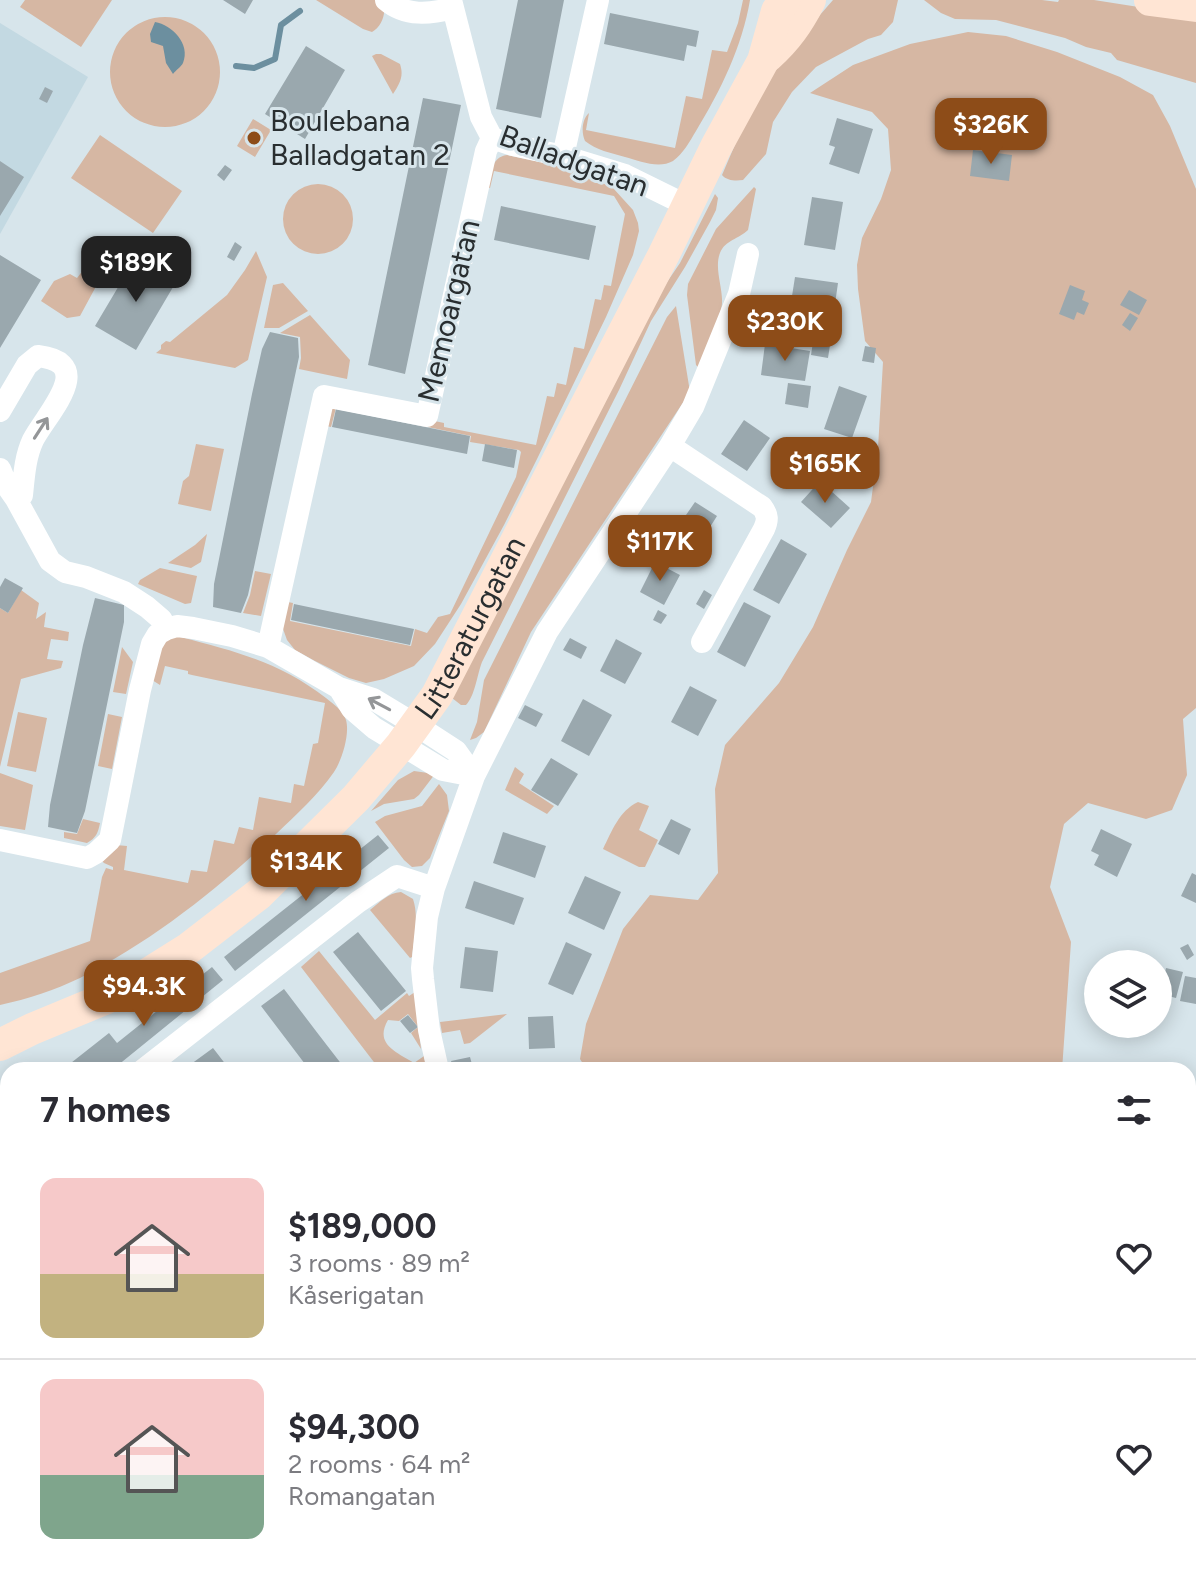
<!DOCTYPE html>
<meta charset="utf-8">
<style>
body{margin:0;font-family:Figtree,sans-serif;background:#f7f7f7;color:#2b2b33;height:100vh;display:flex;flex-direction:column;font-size:30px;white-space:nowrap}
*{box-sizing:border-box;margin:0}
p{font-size:26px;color:#7c7c81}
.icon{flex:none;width:44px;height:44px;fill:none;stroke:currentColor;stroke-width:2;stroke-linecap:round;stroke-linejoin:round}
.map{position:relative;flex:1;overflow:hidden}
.panel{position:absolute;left:0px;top:1062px;width:1196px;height:512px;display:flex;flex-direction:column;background:#fff;border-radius:24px 24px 0 0;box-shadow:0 4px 20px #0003}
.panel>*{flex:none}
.buttons{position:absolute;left:1084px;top:950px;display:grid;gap:16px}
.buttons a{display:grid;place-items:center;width:88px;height:88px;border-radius:50%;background:#fff;box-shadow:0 4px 20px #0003;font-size:40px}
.price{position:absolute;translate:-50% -68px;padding:0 18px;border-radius:16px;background:#8d4c18;color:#fff;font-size:26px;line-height:52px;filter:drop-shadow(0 2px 4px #0008)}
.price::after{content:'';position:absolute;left:50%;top:48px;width:24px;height:18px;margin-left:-12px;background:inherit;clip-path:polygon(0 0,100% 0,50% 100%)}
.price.active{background:#222;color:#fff}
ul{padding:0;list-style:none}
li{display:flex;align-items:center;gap:24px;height:200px;padding:0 40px}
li+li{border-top:2px solid #e1e1e2}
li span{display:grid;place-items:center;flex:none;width:224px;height:160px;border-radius:16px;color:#555}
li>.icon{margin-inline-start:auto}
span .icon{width:96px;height:96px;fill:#fffc;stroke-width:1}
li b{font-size:34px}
h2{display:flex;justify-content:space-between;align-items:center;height:96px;padding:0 40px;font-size:34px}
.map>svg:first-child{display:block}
</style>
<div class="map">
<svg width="1196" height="1574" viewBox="0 0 1196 1574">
<rect width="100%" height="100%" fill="#d7e5eb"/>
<path fill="#c3d9e2" d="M0,23L88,77L0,234Z"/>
<path fill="#d6b7a3" d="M25,0H112L81,47L20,7Z
M316,0H375L384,9C385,17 380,28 372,32L363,29Z
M743,0H750C742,47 721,90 696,131C690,141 683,154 673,161C659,169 639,161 625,157C611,153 596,150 585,141C581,132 582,119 589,113L586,130L675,148L686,96L702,99L712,50L727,52L738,23Z
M833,0H898L893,22L881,35L868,39L816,67L792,92L773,122L766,154L743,180C736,181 727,181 722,175L740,133L779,62Z
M924,0H1042L1058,2L1059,0H1094L1196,16V83L1117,60L1111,53L1086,47L1065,38L996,20L955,19L941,13Z
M110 72a55 55 0 1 1 110 0a55 55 0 1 1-110 0Z
M968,32L1006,36L1057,52L1120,77L1153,95L1170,126L1196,189V708L1183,719L1187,775L1172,810L1146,819L1088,803L1064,824L1050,887L1071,942L1062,1070H587L580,1059L586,1024L623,929L650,895L698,900L718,873L715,789L725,745L779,683L813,627L847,550L871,502L878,448L883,362L865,341L858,289L857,265L862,238L881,199L891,170L888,129L872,112L810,93L853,65L910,44Z
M376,54H381L400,64C404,76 400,83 393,94L372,56Z
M253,119L271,130L255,157L237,146Z
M100,135L182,191L153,233L71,178Z
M507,155L554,165L592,178L613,188L633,210L638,223L639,231L633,255L606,317L537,459L504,525L461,604L435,644L414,666L384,679L366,683L349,678L315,661L295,650L287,640L282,626L288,602L293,603L290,621L411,646L415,629L427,633L438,617L450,614L516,477L521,452L519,450L470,442L471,436L336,408L331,427L326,426L329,409L341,401L444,423V427L536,445L547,396L554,397L557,383L566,385L574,347L584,349L595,299L601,300L604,285L611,286L625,214L614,196L494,171L490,188L487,187C491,174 491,157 507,155Z
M283 219a35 35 0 1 1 70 0a35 35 0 1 1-70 0Z
M754,187L756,189L748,230C739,239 725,240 720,253C714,268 723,288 722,303C722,314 704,354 699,368L696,365L687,295L688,284L716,229Z
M715,194L718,198L716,210L710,222L685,267L651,321L619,390L482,662C477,675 475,696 466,705H461L452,698L646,313L680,263Z
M256,251L267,277L248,360L235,368L156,353L161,349V345L166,341L170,342L227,295L245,270Z
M84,269L100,279L80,316L67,318L41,301L54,281L70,274L77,278Z
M283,283L308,311L279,328H264L273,285Z
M676,306L690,392L531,632L484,732L476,738L470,740L477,722L484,680L667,317Z
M310,315L350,360L347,379L299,369L301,358L300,337L280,333Z
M196,444L224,449L211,511L178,504L183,481L189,476Z
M207,534L201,562L191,568L168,563L195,545Z
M160,568L197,576L191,603L185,604L138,584L140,580Z
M255,571L271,574L261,616L243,613L250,595Z
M21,590L39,603L36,619L46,612L44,627L69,632L68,641L51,639L47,659L63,661L61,668L21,679L0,767V608L8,613Z
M172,637H181C237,652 279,662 326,698C333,704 343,710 346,720C350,734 342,760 334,772C318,795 296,815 276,834C217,890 152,941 80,978C55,990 28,999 0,1005V973L90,941L102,877L106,868L113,870V867L104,863L102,861L116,845L127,846L124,870L188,883L191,870L207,872L214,840L234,844L239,827L253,830L259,797L291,803L294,784L304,786L313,744L318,743L325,703L192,675L188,674V671L165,666L160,685L152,680L164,640Z
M122,647L133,662L126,694L113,692Z
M18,712L47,718L36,772L7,766Z
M108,714L122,717L112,769L98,766Z
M515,767L524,774L519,783L554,806L547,814L505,790Z
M414,771L435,774L419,795L414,799L384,804L371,811L398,780Z
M0,773L33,785L25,830L0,826Z
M439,784L447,795L449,811L430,858L422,866L412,867L404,860L375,822L385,816L422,806Z
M638,802L649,806L639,830L658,840L645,867H639L603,849C612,831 619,811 638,802Z
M83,819L100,823C98,833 96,838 87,843L64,838V832L77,834Z
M401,892L413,899C419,916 414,940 412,957L410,958L370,910C380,902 388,893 401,892Z
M319,951L375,1020L407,993L409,996L415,992L421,1049L411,1033L418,1027L408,1014L399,1021L388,1020C374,1044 396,1052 414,1063L424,1056L427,1070H380L301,967Z
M507,1014L470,1043L464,1044L460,1030L442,1033L440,1022Z
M8,1218V1369L0,1365V1220Z
M1188,1536L1196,1560V1574H729L732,1566H1188Z
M374,1566H620L646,1574H389Z"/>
<path fill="#6c8f9f" d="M155,22C172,25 191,44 183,63C181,67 176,70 173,74L166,63L163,46L151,42L150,34Z"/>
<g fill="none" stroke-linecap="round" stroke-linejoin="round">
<path stroke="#6c8f9f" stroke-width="6" d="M236,66L254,68L275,59L281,25L300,11"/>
</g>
<path fill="#9aa8ae" d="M223,0H253L245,14Z
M518,0H564L541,118L496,109Z
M610,13L699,31L696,47L687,45L684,61L604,44Z
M306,46L345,70L305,139L265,114Z
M45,87L53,91L47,103L39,99Z
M423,98L461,105L405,374L368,365Z
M837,118L873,129L859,174L829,164L835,147L829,145Z
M973,150L1012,155L1009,181L970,176Z
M0,161L24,177L0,216Z
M225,165L232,170L224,181L217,175Z
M812,197L843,202L835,250L804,245Z
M501,206L596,226L589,260L494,240Z
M235,242L242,247L234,261L227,257Z
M0,255L41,280L0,348Z
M136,257L176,282L136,350L95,326Z
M795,277L838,283L832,325L806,321L809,299L792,296Z
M1070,285L1085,291L1082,300L1089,303L1084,315L1077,312L1074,320L1059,314Z
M1129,290L1147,300L1139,315L1120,305Z
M1130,313L1138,318L1130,331L1122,325Z
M270,332L298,338L299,357L248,595L241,613L213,607L214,584L252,394L262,349Z
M813,342L830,345L828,358L811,355Z
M765,344L810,351L805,381L761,375Z
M865,346L876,348L874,363L862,361Z
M788,383L811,386L808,408L785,404Z
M839,386L867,396L852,438L824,429Z
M336,409L470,436L467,454L332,427Z
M744,420L770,438L747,471L721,454Z
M485,444L517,450L514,468L482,461Z
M820,481L850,508L831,528L801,502Z
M695,502L717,516L700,543L677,528Z
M781,539L807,554L779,604L753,590Z
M655,562L680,575L664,605L640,592Z
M5,578L23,588L8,613L0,608V587Z
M704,590L712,595L704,609L696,604Z
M95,598L124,605V622L85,811L77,833L48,827L50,805L83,645Z
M744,602L771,616L745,667L717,652Z
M294,604L414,629L410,645L291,620Z
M658,610L667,615L661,624L653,620Z
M570,638L587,647L581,659L563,650Z
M616,639L642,653L625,684L600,671Z
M690,686L717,700L698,736L671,722Z
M583,699L612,715L589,756L561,741Z
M525,705L543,714L536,727L518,718Z
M551,758L578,774L558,806L531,790Z
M671,819L691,829L679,855L658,844Z
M1101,829L1132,844L1117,877L1094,865L1099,855L1091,851Z
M503,832L546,846L535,878L493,863Z
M378,835L389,848L235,971L224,957Z
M1192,873L1196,875V903L1181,896Z
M585,876L621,892L604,930L568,913Z
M474,881L524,898L514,925L465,908Z
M358,932L406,991L381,1011L333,952Z
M566,942L592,954L573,995L548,984Z
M1188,944L1194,955L1187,960L1180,948Z
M465,947L498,951L493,992L460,988Z
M212,967L223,980L112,1070H62L109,1033L117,1043Z
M1166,968L1183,972L1176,998L1160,994Z
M1185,976L1196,978V1004L1180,1001Z
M284,989L319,1035L346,1070H310L308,1068L261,1006Z
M408,1015L418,1027L410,1033L400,1021Z
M553,1016L555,1048L529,1049L528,1017Z
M213,1048L230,1070H189L187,1067Z
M470,1057L473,1068L454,1070L451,1061Z
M1138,1062L1164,1069V1070H1136Z
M1188,1150L1196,1152V1200L1188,1198V1174L1190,1167L1188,1166Z
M1188,1418L1196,1437V1443L1188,1446Z
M1196,1448V1480L1190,1482L1188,1451Z"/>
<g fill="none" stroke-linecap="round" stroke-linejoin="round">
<path stroke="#fff" stroke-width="22" d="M386,0C406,17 430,14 453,8
M451,0L481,117L492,138L513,145L563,156L625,175L688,206
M563,156L598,0
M0,411L27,365L38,356C98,363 47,413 33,440C25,457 24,476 22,495L16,499
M670,446L762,507C768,515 768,520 764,529L702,642
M0,469L7,486L16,499L50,561L65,572L86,577L124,592L147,607L161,619L167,629L177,626L193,628L232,636L268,647L339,688L373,699L416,725L456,751L474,776
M268,647L324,396L427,416L486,151L492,138
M339,688L352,709L374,728L443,770L474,776
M0,840L87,858L96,853L110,840L140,690L152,644L158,634L167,629
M143,1070L358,902L397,876L434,888
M438,1070L429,1030L423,979L422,968L427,917L434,888L474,776L547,632L670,446L693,407L739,294L748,254
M1188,1128L1196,1121"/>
<g stroke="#ffe5d4" stroke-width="32">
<path d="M1150,0L1196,6"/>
<path d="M768,56C787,39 798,23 810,0"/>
<path id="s1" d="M0,1045L32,1029L114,995L189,948L259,894L356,798L401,745L437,695L664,254L716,147L763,61L777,11L785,0"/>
</g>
<path stroke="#fea970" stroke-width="42" d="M0,1389L8,1393
M317,1566L331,1574"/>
</g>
<defs><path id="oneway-shaft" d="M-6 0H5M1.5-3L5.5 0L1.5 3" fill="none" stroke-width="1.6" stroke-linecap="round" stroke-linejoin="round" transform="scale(2)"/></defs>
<g stroke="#949698">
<use href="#oneway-shaft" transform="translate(41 428) rotate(-57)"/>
<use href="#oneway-shaft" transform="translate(379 704) rotate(-152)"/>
</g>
<circle fill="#8d4c18" stroke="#d7e5eb" stroke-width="3" cx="254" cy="138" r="8"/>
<g text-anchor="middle" stroke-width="6" stroke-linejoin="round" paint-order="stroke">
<g font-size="30" fill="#292e30" stroke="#d7e5eb" text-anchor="start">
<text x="270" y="131">Boulebana<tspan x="270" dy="34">Balladgatan 2</tspan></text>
</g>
<g font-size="30" fill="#292e30" stroke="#d7e5eb">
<text transform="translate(574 161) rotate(20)" y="10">Balladgatan</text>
<text transform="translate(449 311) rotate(-77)" y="10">Memoargatan</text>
<text dy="10" stroke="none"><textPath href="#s1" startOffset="644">Litteraturgatan</textPath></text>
</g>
</g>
</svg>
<div class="buttons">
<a><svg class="icon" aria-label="layers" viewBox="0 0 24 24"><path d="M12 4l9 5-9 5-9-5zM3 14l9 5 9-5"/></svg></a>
</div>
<b class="price" style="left:991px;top:166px">$326K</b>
<b class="price active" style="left:136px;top:304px">$189K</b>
<b class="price" style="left:785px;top:363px">$230K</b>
<b class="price" style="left:825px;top:505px">$165K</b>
<b class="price" style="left:660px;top:583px">$117K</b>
<b class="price" style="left:306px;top:903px">$134K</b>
<b class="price" style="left:144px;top:1028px">$94.3K</b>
<section class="panel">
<h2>7 homes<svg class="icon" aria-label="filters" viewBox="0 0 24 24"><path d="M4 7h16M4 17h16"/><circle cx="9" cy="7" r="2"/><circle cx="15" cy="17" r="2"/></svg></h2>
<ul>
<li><span style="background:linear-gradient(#f6c9c9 60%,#c2b280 0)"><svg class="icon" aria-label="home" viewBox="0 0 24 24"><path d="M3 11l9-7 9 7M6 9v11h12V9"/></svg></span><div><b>$189,000</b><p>3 rooms · 89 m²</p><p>Kåserigatan</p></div><svg class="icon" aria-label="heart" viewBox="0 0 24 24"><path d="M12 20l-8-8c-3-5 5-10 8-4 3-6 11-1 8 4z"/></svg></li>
<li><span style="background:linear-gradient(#f6c9c9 60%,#7fa58c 0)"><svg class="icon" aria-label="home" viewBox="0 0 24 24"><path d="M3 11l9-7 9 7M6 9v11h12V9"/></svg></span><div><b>$94,300</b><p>2 rooms · 64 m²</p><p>Romangatan</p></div><svg class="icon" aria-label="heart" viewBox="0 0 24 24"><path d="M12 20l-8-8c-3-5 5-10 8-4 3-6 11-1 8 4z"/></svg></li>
</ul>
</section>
</div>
